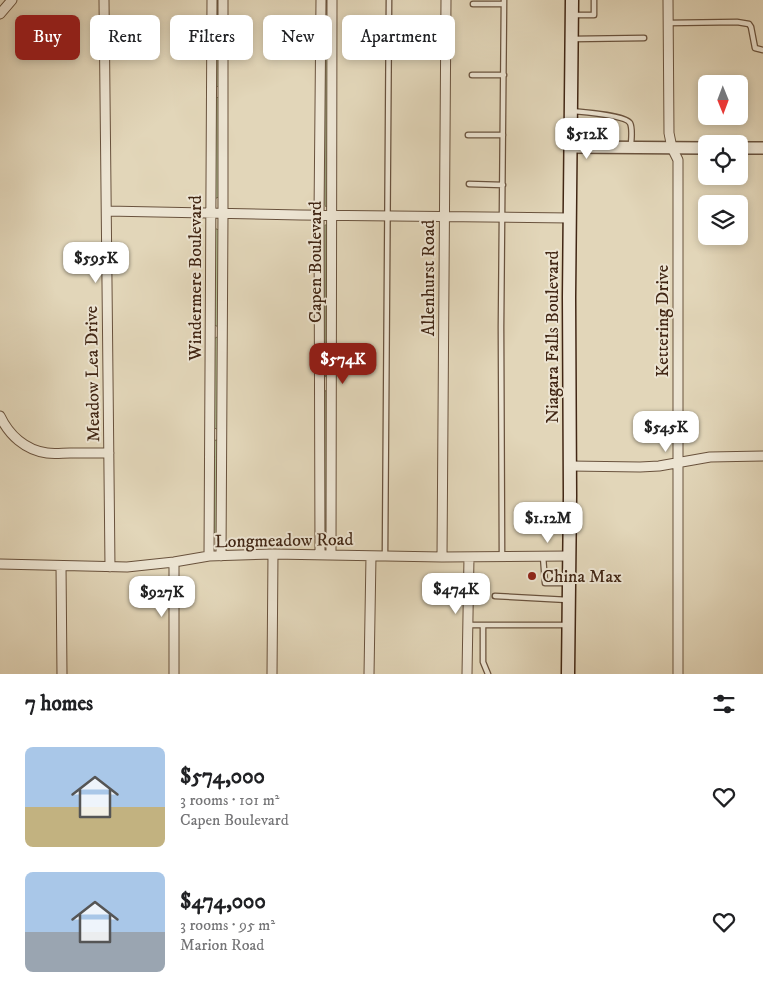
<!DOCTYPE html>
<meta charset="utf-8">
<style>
body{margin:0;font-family:"IM FELL DW Pica",serif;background:#f2f2f2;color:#202124;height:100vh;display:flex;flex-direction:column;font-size:19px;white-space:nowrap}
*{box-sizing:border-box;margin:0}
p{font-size:16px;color:#757577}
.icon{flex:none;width:28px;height:28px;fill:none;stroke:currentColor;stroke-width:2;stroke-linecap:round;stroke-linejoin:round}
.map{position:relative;height:674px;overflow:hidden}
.panel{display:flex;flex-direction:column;background:#fff;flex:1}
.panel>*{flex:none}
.hud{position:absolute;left:15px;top:15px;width:500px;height:45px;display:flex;gap:10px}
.needle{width:32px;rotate:179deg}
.fabs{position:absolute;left:698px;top:75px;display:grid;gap:10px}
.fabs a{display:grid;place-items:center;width:50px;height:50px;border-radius:8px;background:#fff;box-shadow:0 2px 8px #0003;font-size:25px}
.price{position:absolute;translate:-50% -42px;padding:0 11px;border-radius:10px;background:#fff;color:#222;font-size:16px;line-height:32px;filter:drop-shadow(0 1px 2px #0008)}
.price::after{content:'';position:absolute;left:50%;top:30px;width:15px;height:11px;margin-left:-8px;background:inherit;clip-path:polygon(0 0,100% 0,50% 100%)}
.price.on{background:#8f2418;color:#fff}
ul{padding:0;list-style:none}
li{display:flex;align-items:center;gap:15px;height:125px;padding:0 25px}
li span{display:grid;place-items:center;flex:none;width:140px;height:100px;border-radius:8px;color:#555}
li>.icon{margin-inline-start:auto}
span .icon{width:60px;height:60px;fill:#fffc;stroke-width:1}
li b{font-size:21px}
h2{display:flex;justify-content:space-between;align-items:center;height:60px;padding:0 25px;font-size:21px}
.pill{padding:0 18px;border-radius:8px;background:#fff;box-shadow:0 2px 8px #0003;font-size:18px;line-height:45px}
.pill.on{background:#8f2418;color:#fff}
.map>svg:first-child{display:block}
</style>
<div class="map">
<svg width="763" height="674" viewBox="0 0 763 674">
<rect width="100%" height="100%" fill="#e2d6b9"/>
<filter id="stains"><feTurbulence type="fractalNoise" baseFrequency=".004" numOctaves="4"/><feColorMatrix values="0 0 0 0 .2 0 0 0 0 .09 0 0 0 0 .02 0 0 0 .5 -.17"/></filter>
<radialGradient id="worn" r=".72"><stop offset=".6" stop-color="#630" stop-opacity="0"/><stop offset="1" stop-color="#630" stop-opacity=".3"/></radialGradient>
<path fill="#b1be91" stroke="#797252" d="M215,0H219V85L217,87L215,86Z
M326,54L328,55V205L326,207L325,205V56Z
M217,97L219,99V196L217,198H215V98Z
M325,225H327V375L326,377L325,375Z
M215,229H217L219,231L218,326H216L214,324Z
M217,337H218V429H216L214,427V339Z
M326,390L327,391V543L326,544L324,543L325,392Z
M216,440H218V534H216L214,532V441Z"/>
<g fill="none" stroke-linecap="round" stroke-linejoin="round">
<g stroke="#69523d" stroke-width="7">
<path id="service" d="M473,4H504
M573,15H594V0
M668,23L737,22L749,24L751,27L755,48L763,50
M573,39L644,38
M472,75H504
M572,111C582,112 625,115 630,123C633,129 631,140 631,146
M468,135H503
M469,184L503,185
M385,556L389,0
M502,556L501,327L504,0
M543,556L545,583H568
M495,596L568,600
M468,625H567
M483,625V662L488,674"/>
</g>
<g stroke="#69523d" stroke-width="11">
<path id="minor" d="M104,0L110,567
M668,0L669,133L672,148L678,160V674
M0,14L12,0
M107,211L300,215L570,218
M0,416C9,435 25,450 47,453C54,454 63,453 70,453C83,453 96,453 109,453
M570,466L640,467L659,466L710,457L763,456
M320,555L319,215L321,0
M331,555L332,0
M209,556L212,0
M221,556L223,214V0
M442,557L446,0
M0,564L127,567L174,562L209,556L273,554L442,557L569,556
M61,566L62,674
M174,674V562
M272,674L273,554
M369,674L371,556
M467,674L469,557"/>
</g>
<g stroke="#69523d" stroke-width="14">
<path id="tertiary" d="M571,147L706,148
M739,148H763"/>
</g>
<g stroke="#412614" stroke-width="15">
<path id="secondary" d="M568,674L570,496L569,297L572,0"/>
</g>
<use href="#service" stroke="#ece4d2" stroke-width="4.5"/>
<use href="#minor" stroke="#ece4d2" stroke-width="9"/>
<use href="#tertiary" stroke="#ece4d2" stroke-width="11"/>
<use href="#secondary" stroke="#ece4d2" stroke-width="12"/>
</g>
<circle fill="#8f2418" stroke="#ece4d2" stroke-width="2" cx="532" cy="576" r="5"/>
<g text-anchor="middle" stroke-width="4" stroke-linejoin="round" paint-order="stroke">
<g font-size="18" fill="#412614" stroke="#ece4d2">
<text transform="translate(315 262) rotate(-90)" y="6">Capen Boulevard</text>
<text transform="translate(195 278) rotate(-90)" y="6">Windermere Boulevard</text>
<text transform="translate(428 278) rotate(-90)" y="6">Allenhurst Road</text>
<text transform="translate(662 321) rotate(-90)" y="6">Kettering Drive</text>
<text transform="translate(552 337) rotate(-90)" y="6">Niagara Falls Boulevard</text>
<text transform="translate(92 374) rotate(-91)" y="6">Meadow Lea Drive</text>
<text transform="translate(284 540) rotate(-1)" y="6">Longmeadow Road</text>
</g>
<g font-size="18" fill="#412614" stroke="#ece4d2" text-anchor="start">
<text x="542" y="582">China Max</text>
</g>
</g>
<rect width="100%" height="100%" filter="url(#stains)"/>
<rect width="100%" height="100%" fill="url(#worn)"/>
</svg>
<div class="fabs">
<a><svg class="needle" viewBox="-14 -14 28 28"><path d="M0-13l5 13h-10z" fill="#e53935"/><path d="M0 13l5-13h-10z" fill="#757577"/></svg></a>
<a><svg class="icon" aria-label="locate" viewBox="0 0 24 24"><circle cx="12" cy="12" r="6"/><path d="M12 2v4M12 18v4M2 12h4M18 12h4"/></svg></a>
<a><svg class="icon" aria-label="layers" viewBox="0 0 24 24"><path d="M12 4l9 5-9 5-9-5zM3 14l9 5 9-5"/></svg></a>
</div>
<b class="price" style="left:587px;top:160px">$512K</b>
<b class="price" style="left:96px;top:284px">$595K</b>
<b class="price on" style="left:343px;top:385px">$574K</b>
<b class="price" style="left:666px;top:453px">$545K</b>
<b class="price" style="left:548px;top:544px">$1.12M</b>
<b class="price" style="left:456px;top:615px">$474K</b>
<b class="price" style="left:162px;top:618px">$927K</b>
<div class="hud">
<a class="pill on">Buy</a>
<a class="pill">Rent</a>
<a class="pill">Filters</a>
<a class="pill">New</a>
<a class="pill">Apartment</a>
</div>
</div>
<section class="panel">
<h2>7 homes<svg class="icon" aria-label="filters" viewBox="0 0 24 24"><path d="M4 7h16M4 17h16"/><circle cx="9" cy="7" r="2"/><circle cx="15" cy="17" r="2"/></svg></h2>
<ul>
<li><span style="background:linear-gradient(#a9c7e8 60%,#c2b280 0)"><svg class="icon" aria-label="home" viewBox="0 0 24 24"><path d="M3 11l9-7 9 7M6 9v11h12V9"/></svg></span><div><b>$574,000</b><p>3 rooms · 101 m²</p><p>Capen Boulevard</p></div><svg class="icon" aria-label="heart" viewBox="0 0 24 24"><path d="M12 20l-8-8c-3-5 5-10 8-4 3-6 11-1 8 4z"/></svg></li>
<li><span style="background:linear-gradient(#a9c7e8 60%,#9aa5b1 0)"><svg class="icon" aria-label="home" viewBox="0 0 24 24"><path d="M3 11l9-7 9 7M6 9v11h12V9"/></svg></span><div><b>$474,000</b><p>3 rooms · 95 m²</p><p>Marion Road</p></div><svg class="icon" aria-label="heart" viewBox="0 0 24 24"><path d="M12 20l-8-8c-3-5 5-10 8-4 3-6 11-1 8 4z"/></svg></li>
</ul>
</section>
